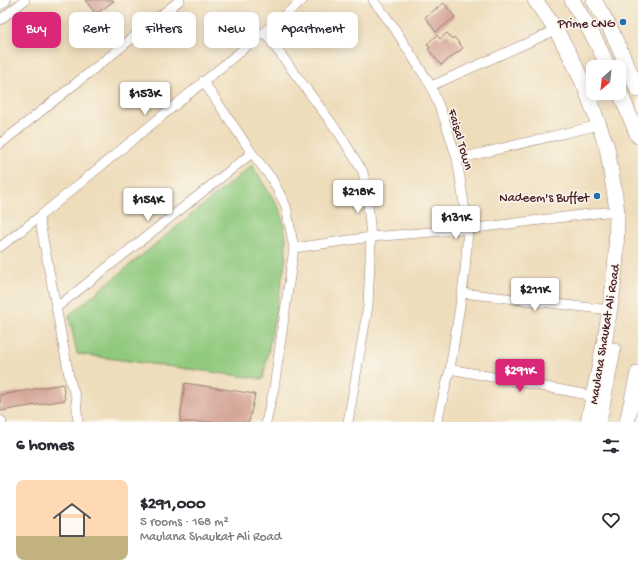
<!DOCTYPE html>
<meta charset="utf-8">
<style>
body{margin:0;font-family:"Gochi Hand",sans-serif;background:#f7f7f7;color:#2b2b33;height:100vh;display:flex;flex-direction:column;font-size:15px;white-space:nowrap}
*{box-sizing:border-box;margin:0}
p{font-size:13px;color:#7c7c81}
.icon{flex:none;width:22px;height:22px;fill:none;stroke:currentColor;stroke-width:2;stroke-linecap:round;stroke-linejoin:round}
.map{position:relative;height:422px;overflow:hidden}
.sheet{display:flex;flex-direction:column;background:#fff;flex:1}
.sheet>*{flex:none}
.banner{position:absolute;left:12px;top:12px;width:400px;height:36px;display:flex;gap:8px}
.needle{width:26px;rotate:208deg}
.buttons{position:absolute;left:586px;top:60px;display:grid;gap:8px}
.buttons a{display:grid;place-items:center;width:40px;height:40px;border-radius:8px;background:#fff;box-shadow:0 2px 10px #0003;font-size:20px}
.price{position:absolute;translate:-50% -34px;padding:0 9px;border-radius:4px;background:#fff;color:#222;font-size:13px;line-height:26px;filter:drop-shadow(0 1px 2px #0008)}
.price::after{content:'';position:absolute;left:50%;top:24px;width:12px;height:9px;margin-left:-6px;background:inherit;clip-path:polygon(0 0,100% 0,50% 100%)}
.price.on{background:#db2777;color:#fff}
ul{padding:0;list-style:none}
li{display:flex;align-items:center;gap:12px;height:100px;padding:0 16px}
li span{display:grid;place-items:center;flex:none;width:112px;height:80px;border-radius:8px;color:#555}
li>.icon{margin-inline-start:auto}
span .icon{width:48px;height:48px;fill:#fffc;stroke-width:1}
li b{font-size:17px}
h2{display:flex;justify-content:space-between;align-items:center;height:48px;padding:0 16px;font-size:17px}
.pill{padding:0 14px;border-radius:8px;background:#fff;box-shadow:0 2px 10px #0003;font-size:14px;line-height:36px}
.pill.on{background:#db2777;color:#fff}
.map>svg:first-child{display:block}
</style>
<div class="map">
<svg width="638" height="422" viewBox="0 0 638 422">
<rect width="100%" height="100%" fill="#fbf7ec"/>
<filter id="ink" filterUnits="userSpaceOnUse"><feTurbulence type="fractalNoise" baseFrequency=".025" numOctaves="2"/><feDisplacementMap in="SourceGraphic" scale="8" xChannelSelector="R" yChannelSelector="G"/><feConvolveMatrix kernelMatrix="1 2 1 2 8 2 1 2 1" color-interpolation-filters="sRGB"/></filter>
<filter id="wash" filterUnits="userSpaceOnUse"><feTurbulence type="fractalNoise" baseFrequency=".012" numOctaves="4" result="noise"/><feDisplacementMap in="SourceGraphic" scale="16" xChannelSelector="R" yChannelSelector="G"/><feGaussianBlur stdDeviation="0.9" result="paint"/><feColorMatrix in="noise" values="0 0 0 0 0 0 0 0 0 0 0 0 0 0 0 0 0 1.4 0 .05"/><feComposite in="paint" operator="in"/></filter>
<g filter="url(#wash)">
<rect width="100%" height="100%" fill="#edb"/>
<path fill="#8fc97d" stroke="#6c7454" d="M252,165L281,211L286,236V258L263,379L77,354L69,315Z"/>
<g id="blocks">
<path fill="#d3a294" d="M85,0H113L114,1L96,14Z
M444,3L455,17L436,32L425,17Z
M447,33L452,39L454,37L463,48L441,65L428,49L430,47L427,44L437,35L440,39Z
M185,383L255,394L249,422H180Z
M63,384L65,400L1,411L0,395Z"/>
</g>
</g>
<g filter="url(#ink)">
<use href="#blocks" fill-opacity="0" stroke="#9c7e73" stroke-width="1"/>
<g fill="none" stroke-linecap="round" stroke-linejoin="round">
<g stroke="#9c7e73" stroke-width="10">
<path id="minor" d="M373,0L393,26L431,86L445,121L457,159L468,229L465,271L462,293L450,369L437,422
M0,20L25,0
M264,32L339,133L363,172L367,193L371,237L368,306L348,422
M203,81L252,153L272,179L286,206L293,243L294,248L274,388L266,422
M431,86L556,30
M0,144L180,0
M457,159L599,125
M39,217L70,381L76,397L78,422
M0,247L39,217L303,0
M294,248L371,237L468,229L605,212H617
M462,293L610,310
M57,307L252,153
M450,369L594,396
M0,420L2,422"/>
</g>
<g stroke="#9c7e73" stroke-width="14">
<path id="secondary" d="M0,3L4,0"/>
</g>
<g stroke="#9c7e73" stroke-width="16">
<path id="primary" d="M535,0L556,30L570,55L585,87L607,147L615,196L617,212L616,257L613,289L605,339L588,422
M572,0L597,43L608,67
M594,0L610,28L638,90
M619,90L638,136
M599,422L613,350
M627,422L638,373"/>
</g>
<use href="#minor" stroke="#fff" stroke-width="9"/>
<use href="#secondary" stroke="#fff" stroke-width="13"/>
<use href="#primary" stroke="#fff" stroke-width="15"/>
</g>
</g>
<g fill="#1f6fb2" stroke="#fbf7ec" stroke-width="1.5">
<circle cx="623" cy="22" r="4"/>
<circle cx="597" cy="196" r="4"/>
</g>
<g text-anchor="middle" stroke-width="3" stroke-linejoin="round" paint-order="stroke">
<g font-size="13" fill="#4a1f2b" stroke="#fbf7ec" text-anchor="end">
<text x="615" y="27">Prime CNG</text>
<text x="589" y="201">Nadeem's Buffet</text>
</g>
<g font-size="13" fill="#4a1f2b" stroke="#fbf7ec">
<text transform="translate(462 139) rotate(74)" y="5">Faisal Town</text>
<text transform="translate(603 334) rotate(-81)" y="5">Maulana Shaukat Ali Road</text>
</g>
</g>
</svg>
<div class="buttons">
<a><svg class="needle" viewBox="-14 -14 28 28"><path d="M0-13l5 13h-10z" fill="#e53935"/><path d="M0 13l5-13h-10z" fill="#7c7c81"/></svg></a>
</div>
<b class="price" style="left:145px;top:116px">$153K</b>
<b class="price" style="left:358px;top:214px">$218K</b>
<b class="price" style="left:148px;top:222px">$154K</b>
<b class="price" style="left:456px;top:240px">$131K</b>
<b class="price" style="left:535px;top:312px">$211K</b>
<b class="price on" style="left:520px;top:393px">$291K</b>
<div class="banner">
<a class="pill on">Buy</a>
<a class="pill">Rent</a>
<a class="pill">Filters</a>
<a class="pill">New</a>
<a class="pill">Apartment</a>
</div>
</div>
<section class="sheet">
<h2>6 homes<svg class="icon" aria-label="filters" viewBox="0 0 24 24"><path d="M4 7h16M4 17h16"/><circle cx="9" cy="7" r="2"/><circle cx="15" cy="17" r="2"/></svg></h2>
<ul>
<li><span style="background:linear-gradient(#ffd9b3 70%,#c2b280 0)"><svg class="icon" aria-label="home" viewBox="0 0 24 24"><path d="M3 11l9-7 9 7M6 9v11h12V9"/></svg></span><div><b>$291,000</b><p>5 rooms · 168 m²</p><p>Maulana Shaukat Ali Road</p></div><svg class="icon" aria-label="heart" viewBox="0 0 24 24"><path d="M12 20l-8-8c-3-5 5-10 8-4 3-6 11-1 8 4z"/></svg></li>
</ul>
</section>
